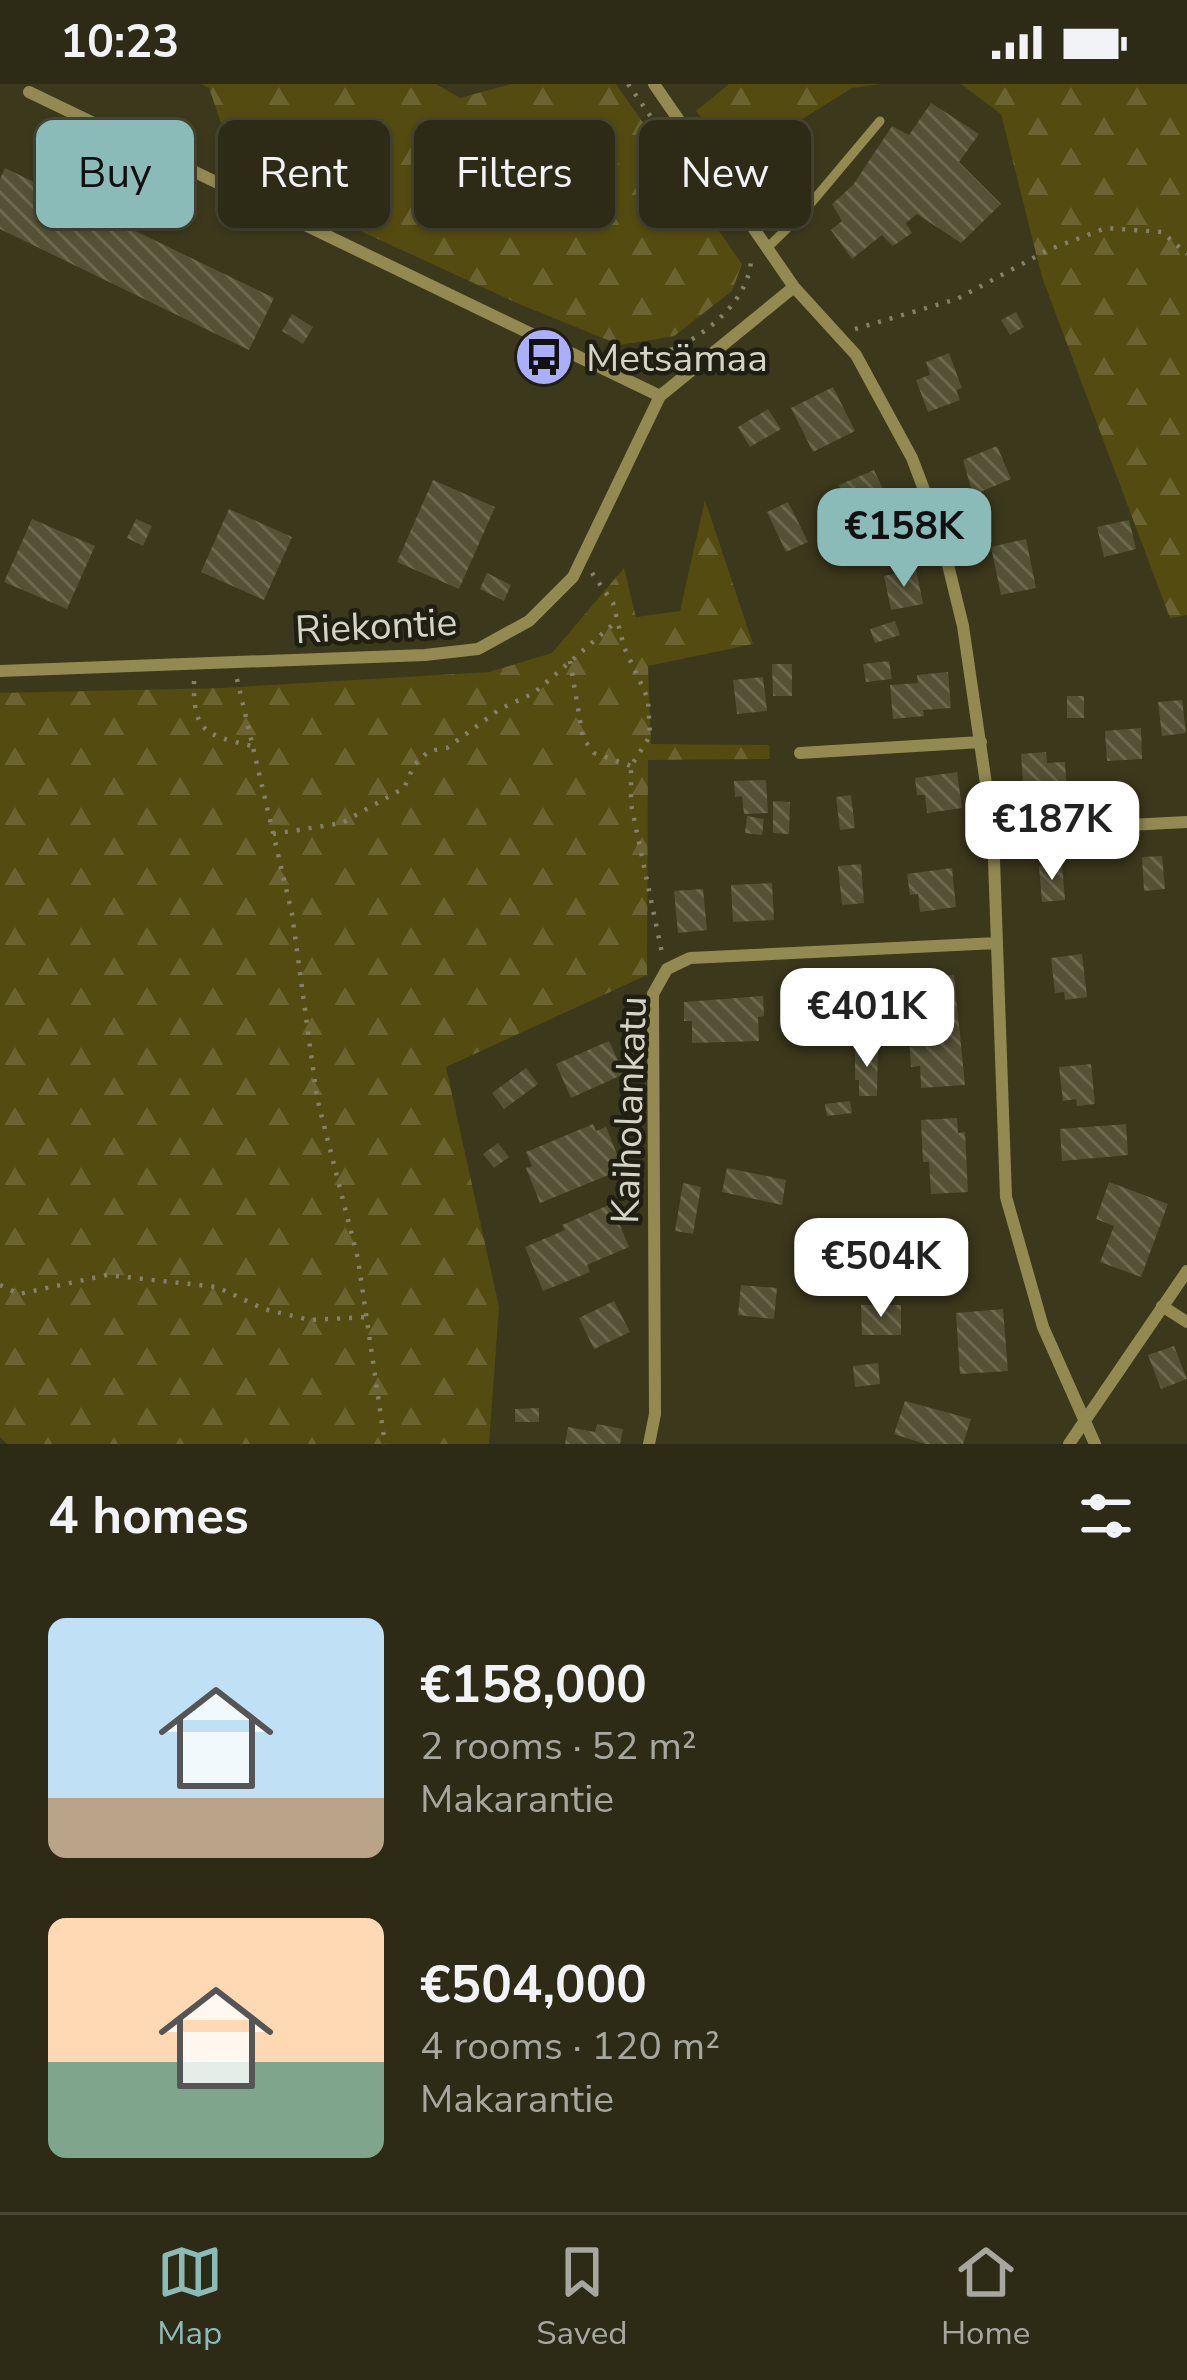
<!DOCTYPE html>
<meta charset="utf-8">
<style>
body{margin:0;font-family:"Nunito Sans",sans-serif;background:#393622;color:#f1f3f6;height:100vh;display:flex;flex-direction:column;font-size:45px;white-space:nowrap}
*{box-sizing:border-box;margin:0}
p{font-size:39px;color:#a7a7a0}
.icon{flex:none;width:66px;height:66px;fill:none;stroke:currentColor;stroke-width:2;stroke-linecap:round;stroke-linejoin:round}
.map{position:relative;height:1360px;overflow:hidden}
.panel{display:flex;flex-direction:column;background:#2d2a15;flex:1}
.panel>*{flex:none}
.banner{position:absolute;left:36px;top:36px;width:1116px;height:108px;display:flex;gap:24px}
.price{position:absolute;translate:-50% -102px;padding:0 27px;border-radius:24px;background:#fff;color:#222;font-size:39px;line-height:78px;filter:drop-shadow(0 3px 6px #0008)}
.price::after{content:'';position:absolute;left:50%;top:72px;width:36px;height:27px;margin-left:-18px;background:inherit;clip-path:polygon(0 0,100% 0,50% 100%)}
.price.active{background:#8bbbb9;color:#111}
ul{padding:0;list-style:none}
li{display:flex;align-items:center;gap:36px;height:300px;padding:0 48px}
li span{display:grid;place-items:center;flex:none;width:336px;height:240px;border-radius:18px;color:#555}
li>.icon{margin-inline-start:auto}
span .icon{width:144px;height:144px;fill:#fffc;stroke-width:1}
li b{font-size:51px}
h2{display:flex;justify-content:space-between;align-items:center;height:144px;padding:0 48px;font-size:51px}
.tag{padding:0 42px;border-radius:18px;background:#2d2a15;box-shadow:0 3px 9px #0004,0 0 0 3px #484634;font-size:42px;line-height:108px}
.tag.active{background:#8bbbb9;color:#111}
.status{display:flex;justify-content:space-between;align-items:center;height:84px;padding:0 60px;background:#2d2a15;direction:ltr}
.status svg{height:33px;fill:currentColor}
.tabs{display:flex;justify-content:space-around;align-items:center;height:168px;border-top:3px solid #484634;background:#2d2a15;font-size:33px;color:#a7a7a0}
.tabs a{display:grid;justify-items:center;gap:6px}
.tabs .active{color:#8bbbb9}
.map>svg:first-child{display:block}
</style>
<div class="status"><b>10:23</b><svg viewBox="0 0 49 12"><path d="M0 12V9h3v3zM5 12V6h3v6zM10 12V3h3v9zM15 12V0h3v12zM26 1h20v11H26zM47 4h2v5h-2z"/></svg></div>
<div class="map">
<svg width="1187" height="1360" viewBox="0 0 1187 1360">
<defs>
<pattern id="forest-firs" width="22" height="20" patternUnits="userSpaceOnUse" patternTransform="scale(3)"><rect width="22" height="20" fill="#534b0f"/><path d="M5 1l3.5 6h-7zM16 11l3.5 6h-7z" fill="#6b6430"/></pattern>
<pattern id="building-back-hatch" width="6" height="6" patternUnits="userSpaceOnUse" patternTransform="scale(3)"><rect width="6" height="6" fill="#555134"/><path d="M-1 5l2 2M0 0l6 6M5-1l2 2" fill="none" stroke="#6d6950"/></pattern>
</defs>
<rect width="100%" height="100%" fill="#3c381c"/>
<path fill="url(#forest-firs)" d="M201,0H436L460,14L511,0H616L742,180L732,207L674,252L620,261L519,220L239,91L209,4Z
M729,0H881L852,4L735,77L696,27Z
M961,0H1187V531L1170,534L1042,193L1001,30Z
M705,416L753,560L648,582L651,660L769,661L770,675L648,676L647,891L446,983L499,1223L489,1360H7L0,1353V609L222,604L489,588L552,569L624,484L636,533L680,527Z"/>
<path fill="url(#building-back-hatch)" d="M931,19L979,50L959,78L1001,120L961,159L917,130L906,139L912,149L893,162L882,151L852,175L831,146L842,137L832,120L853,101L892,42L909,51Z
M5,84L274,214L249,266L0,145V95Z
M790,100L802,110L786,130L774,119Z
M1016,228L1024,243L1010,251L1001,236Z
M292,230L313,243L303,260L282,247Z
M949,269L962,304L956,306L960,316L928,328L916,296L930,291L926,278Z
M833,303L855,347L813,368L791,324Z
M768,325L781,345L750,363L738,343Z
M997,362L1011,395L973,411L963,376Z
M874,386L900,441L869,455L854,421L849,423L839,401Z
M433,396L495,423L459,505L397,478Z
M788,418L808,458L786,468L767,428Z
M229,425L292,453L264,516L201,488Z
M32,435L95,462L67,525L4,498Z
M136,435L152,442L143,462L127,454Z
M1129,436L1136,465L1104,473L1097,443Z
M1026,455L1036,504L1001,511L991,463Z
M916,485L923,520L891,526L884,492Z
M487,489L511,501L504,517L480,505Z
M895,537L900,551L875,559L870,545Z
M889,577L892,595L866,598L863,580Z
M772,580H792V612H773Z
M948,588L951,624L923,626L924,632L893,635L890,601L918,599L917,591Z
M763,593L767,627L737,630L733,596Z
M1067,612H1084V634H1067Z
M1182,616L1186,649L1162,652L1158,618Z
M1141,644L1142,675L1107,677L1105,647Z
M1046,668L1047,679L1065,678L1067,710L1024,713L1021,670Z
M957,688L962,724L927,729L925,711H917L915,694Z
M766,696L768,729L744,730L742,712L735,713L734,697Z
M851,711L855,744L840,746L836,713Z
M773,717L790,718L789,750L773,749Z
M747,732L764,735L762,751L745,749Z
M1162,772L1165,805L1144,807L1142,773Z
M861,780L864,819L842,821L838,782Z
M1062,780L1065,816L1042,818L1039,782Z
M952,784L956,823L920,828L918,810L910,811L907,790Z
M772,799L774,836L733,838L731,801Z
M703,805L707,846L678,849L674,807Z
M1082,870L1087,913L1065,916L1064,908L1055,909L1051,874Z
M954,891L965,1001L921,1004L920,982L911,983L908,937H903L902,914H909L907,893Z
M858,895V906H862L863,935H857V948L795,950V940L790,941L789,908L804,907L803,898Z
M763,912L764,932L758,933L759,957L692,959V937H684V918Z
M609,957L624,990L571,1014L556,980Z
M860,962H878L877,1012H859V996H855V967H860Z
M1091,980L1095,1020L1077,1022L1076,1015L1063,1017L1059,983Z
M526,984L538,1000L504,1025L492,1009Z
M850,1017L852,1029L827,1032L825,1020Z
M957,1034L958,1049L965,1048L968,1108L931,1110L929,1078H923L921,1036Z
M593,1040L596,1047L606,1043L623,1085L540,1119L526,1084L532,1082L526,1068Z
M1126,1040L1128,1071L1062,1077L1060,1045Z
M498,1059L509,1073L494,1084L483,1070Z
M727,1084L786,1096L782,1121L722,1108Z
M1109,1098L1168,1120L1141,1193L1100,1178L1114,1142L1096,1135Z
M683,1099L701,1103L693,1150L675,1147Z
M611,1120L629,1163L587,1181L590,1188L543,1207L525,1163L565,1146L562,1141Z
M741,1201L777,1204L774,1235L738,1231Z
M614,1217L630,1248L594,1265L579,1234Z
M861,1221H901V1251H862Z
M1003,1225L1008,1287L960,1290L956,1229Z
M1174,1262L1187,1295L1161,1305L1148,1271Z
M878,1279L880,1300L855,1303L853,1282Z
M905,1317L971,1335L963,1360H925L894,1350Z
M539,1324V1338H515V1325Z
M597,1340L623,1345L620,1360H565L568,1343L595,1348Z"/>
<g fill="none" stroke-linecap="round" stroke-linejoin="round">
<path stroke="#84816a" stroke-width="4.5" stroke-dasharray="3 9" stroke-linecap="butt" d="M628,0L721,133
M855,245L957,215L1048,166L1106,144L1162,148L1187,170
M623,273C640,270 665,270 680,262C713,245 748,214 751,177
M592,489L613,519L624,563L648,615L650,652L631,682V720L662,869
M570,577L583,654L594,669L631,682
M237,595L292,830L317,1014L358,1175L385,1360
M194,597C193,648 205,651 252,662
M273,750L342,739L404,704L414,681L429,667L447,664L500,625L534,609L617,537
M0,1201L19,1210L107,1191L217,1203L264,1225L310,1236L367,1233"/>
<path stroke="#938a52" stroke-width="9" d="M767,164L801,131L880,37"/>
<path stroke="#938a52" stroke-width="12" d="M654,0L794,203L856,271L912,374L940,448L963,542L993,748L1006,1113L1043,1243L1095,1360
M29,8L660,312
M0,587L425,571L478,565L529,537L573,493L660,312L794,203
M800,669L981,658
M993,748L1187,738
M1162,1222L1187,1238
M649,1360L655,1330L653,910L667,885L690,874L997,859
M1069,1360L1187,1187"/>
</g>
<defs>
<g id="bus-disc" transform="scale(3)"><circle r="9.5" fill="#abaffb" stroke="#211f13"/><path d="M-5-6H5V4H4V6H2V4H-2V6H-4V4H-5ZM-3.5-4V0h7V-4ZM-3.5 1.2v1.5H-2V1.2ZM2 1.2v1.5H3.5V1.2Z" fill="#111"/></g>
</defs>
<g fill-rule="evenodd">
<use href="#bus-disc" x="544" y="273"/>
</g>
<g text-anchor="middle" stroke-width="9" stroke-linejoin="round" paint-order="stroke">
<g font-size="39" fill="#d5d3c3" stroke="#211f13" text-anchor="start">
<text x="586" y="287">Metsämaa</text>
</g>
<g font-size="39" fill="#d5d3c3" stroke="#211f13">
<text transform="translate(376 541) rotate(-3)" y="14">Riekontie</text>
<text transform="translate(628 1026) rotate(-88)" y="14">Kaiholankatu</text>
</g>
</g>
</svg>
<b class="price active" style="left:904px;top:506px">€158K</b>
<b class="price" style="left:1052px;top:799px">€187K</b>
<b class="price" style="left:867px;top:986px">€401K</b>
<b class="price" style="left:881px;top:1236px">€504K</b>
<div class="banner">
<a class="tag active">Buy</a>
<a class="tag">Rent</a>
<a class="tag">Filters</a>
<a class="tag">New</a>
</div>
</div>
<section class="panel">
<h2>4 homes<svg class="icon" aria-label="filters" viewBox="0 0 24 24"><path d="M4 7h16M4 17h16"/><circle cx="9" cy="7" r="2"/><circle cx="15" cy="17" r="2"/></svg></h2>
<ul>
<li><span style="background:linear-gradient(#bfe0f5 75%,#b9a48a 0)"><svg class="icon" aria-label="home" viewBox="0 0 24 24"><path d="M3 11l9-7 9 7M6 9v11h12V9"/></svg></span><div><b>€158,000</b><p>2 rooms · 52 m²</p><p>Makarantie</p></div></li>
<li><span style="background:linear-gradient(#ffd9b3 60%,#7fa58c 0)"><svg class="icon" aria-label="home" viewBox="0 0 24 24"><path d="M3 11l9-7 9 7M6 9v11h12V9"/></svg></span><div><b>€504,000</b><p>4 rooms · 120 m²</p><p>Makarantie</p></div></li>
</ul>
</section>
<nav class="tabs">
<a class="active"><svg class="icon" aria-label="map" viewBox="0 0 24 24"><path d="M3 6l6-2 6 2 6-2v14l-6 2-6-2-6 2zM9 4v14M15 6v14"/></svg>Map</a>
<a><svg class="icon" aria-label="saved" viewBox="0 0 24 24"><path d="M7 4h10v16l-5-4-5 4z"/></svg>Saved</a>
<a><svg class="icon" aria-label="home" viewBox="0 0 24 24"><path d="M3 11l9-7 9 7M6 9v11h12V9"/></svg>Home</a>
</nav>
